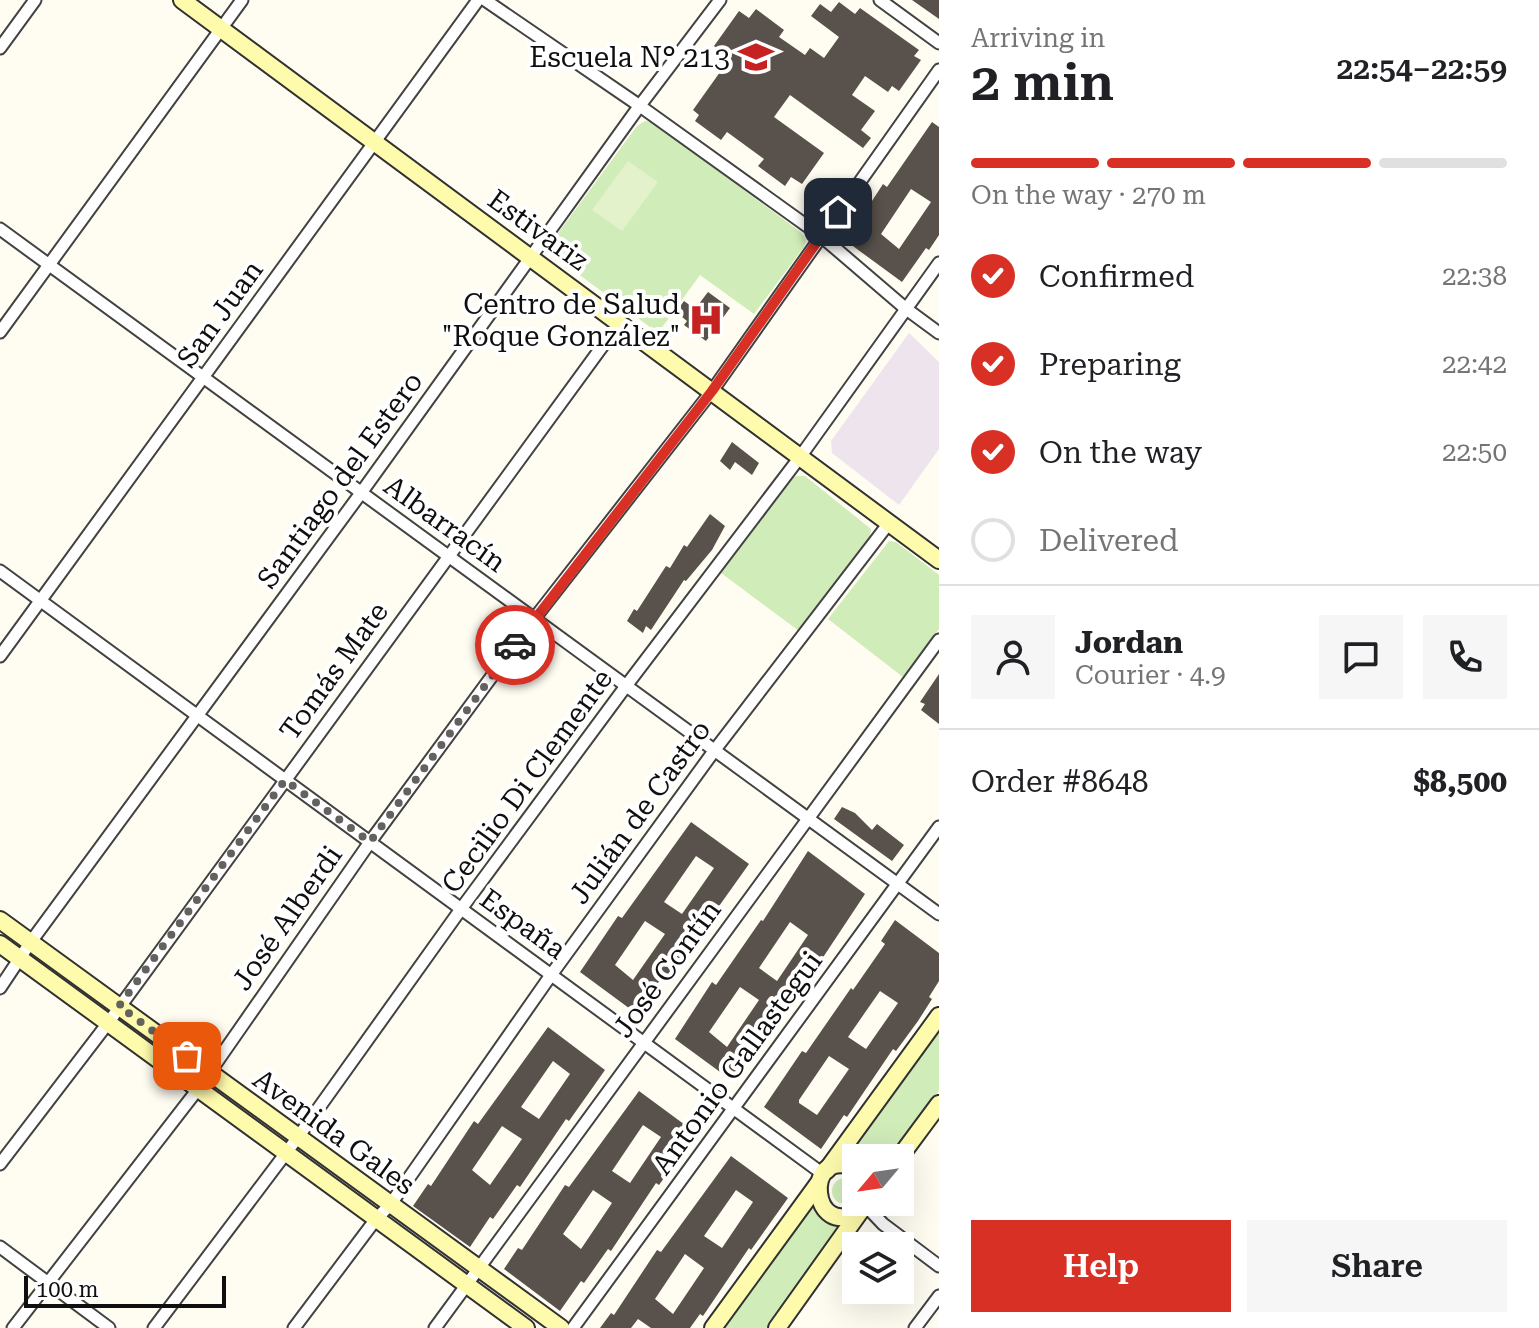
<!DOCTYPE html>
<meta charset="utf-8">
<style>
:root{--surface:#fff;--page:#f6f6f6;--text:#202124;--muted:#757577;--line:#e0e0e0;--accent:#d93025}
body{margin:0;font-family:"Roboto Serif",serif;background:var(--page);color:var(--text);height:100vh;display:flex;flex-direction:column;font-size:30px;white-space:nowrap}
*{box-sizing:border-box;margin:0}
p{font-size:26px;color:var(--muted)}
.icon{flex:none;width:44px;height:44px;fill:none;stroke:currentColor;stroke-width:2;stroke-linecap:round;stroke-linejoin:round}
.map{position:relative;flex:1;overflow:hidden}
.side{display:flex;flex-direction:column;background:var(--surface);width:600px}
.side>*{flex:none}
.needle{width:52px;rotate:241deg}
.buttons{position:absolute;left:842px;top:1144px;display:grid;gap:16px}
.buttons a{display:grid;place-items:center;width:72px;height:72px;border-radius:0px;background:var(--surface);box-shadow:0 8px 32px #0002;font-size:40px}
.scale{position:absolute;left:24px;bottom:20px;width:202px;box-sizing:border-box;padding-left:8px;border:4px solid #0f0f0f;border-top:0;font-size:22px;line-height:28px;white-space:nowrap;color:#0f0f0f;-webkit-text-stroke:6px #fff;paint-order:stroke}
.pin{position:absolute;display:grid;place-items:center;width:68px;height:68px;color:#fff;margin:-34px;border-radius:16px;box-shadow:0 4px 12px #0006}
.courier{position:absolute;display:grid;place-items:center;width:80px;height:80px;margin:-40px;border:6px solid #d93025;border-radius:50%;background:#fff;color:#222;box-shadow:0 2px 10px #0007}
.headline em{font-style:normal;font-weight:600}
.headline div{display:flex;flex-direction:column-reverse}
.headline{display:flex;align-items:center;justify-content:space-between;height:136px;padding:0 32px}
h1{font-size:52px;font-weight:600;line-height:60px}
.bar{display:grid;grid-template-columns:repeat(4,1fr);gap:12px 8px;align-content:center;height:96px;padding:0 32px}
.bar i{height:10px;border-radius:6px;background:var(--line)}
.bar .on{background:var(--accent)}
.bar p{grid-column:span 4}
.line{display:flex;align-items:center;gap:20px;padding:0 32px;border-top:2px solid var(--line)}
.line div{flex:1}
.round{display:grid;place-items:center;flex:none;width:84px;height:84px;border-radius:0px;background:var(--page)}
ol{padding:0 32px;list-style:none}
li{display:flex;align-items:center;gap:24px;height:88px}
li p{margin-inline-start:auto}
li .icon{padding:8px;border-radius:50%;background:var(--accent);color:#fff;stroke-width:4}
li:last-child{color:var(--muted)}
li i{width:44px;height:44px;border:4px solid var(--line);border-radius:50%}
.primary-button{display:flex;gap:16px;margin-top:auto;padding:16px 32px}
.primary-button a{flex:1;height:92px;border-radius:0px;background:var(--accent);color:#fff;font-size:32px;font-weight:600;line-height:92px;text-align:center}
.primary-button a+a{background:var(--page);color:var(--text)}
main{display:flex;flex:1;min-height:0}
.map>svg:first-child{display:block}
.industrial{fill:#ede4ee}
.green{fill:#d0ecb9}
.pitch{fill:#e3f2cb}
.building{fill:#59514b;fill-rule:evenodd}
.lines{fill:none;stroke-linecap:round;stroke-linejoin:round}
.street-casing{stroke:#424242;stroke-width:15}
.secondary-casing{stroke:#313131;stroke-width:20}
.street{stroke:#fff;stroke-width:11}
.secondary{stroke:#fffbad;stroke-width:16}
.done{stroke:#63625e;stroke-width:8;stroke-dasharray:0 14.4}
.route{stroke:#d93025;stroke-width:10}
.labels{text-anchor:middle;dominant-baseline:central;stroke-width:8;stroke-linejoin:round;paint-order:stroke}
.poi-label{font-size:28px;fill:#0f0f0f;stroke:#fff;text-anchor:end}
.street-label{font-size:28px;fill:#0f0f0f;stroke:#fff}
</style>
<main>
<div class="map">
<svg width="939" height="1328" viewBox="0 0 939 1328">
<rect width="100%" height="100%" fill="#fffdf2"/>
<polygon class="industrial" points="909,333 939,362 939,449 899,505 832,453 831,441"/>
<g class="green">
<polygon points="645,121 652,122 802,233 806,240 804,247 754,314 700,275 658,333 558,259 551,251 553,240 637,126"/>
<polygon points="796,476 805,476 871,529 870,536 799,631 721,573 789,480"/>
<polygon points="889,541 896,542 939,575 939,629 903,677 828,619"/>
<polygon points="939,1032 939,1091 891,1158 856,1158 856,1163 847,1160"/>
<circle cx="845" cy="1191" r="13"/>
<polygon points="815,1204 843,1224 767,1328 724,1328"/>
</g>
<polygon class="pitch" points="628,161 658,182 622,231 592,210"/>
<g class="building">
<polygon points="912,0 939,0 939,19"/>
<polygon points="839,2 855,14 860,8 919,50 914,56 921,60 899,91 892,86 888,92 865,76 852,95 875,111 861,130 871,138 863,148 790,95 774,117 824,153 802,184 791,177 785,186 758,166 764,159 727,132 721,140 695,121 699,115 693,110 730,58 714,46 739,11 749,18 756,9 784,30 779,37 805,55 810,48 824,58 839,37 811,16 820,4 831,12"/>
<path d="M932 122 939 127V235L929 250 926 248 902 282 846 241 883 184 887 187ZM911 189 931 202 899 249 881 234Z"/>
<polygon points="708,292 730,308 706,341 684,325 687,321 676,312 684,301 695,309"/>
<polygon points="732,442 759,463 752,475 735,462 730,470 720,461"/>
<polygon points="710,514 725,526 712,550 686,581 684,580 651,630 646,626 643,633 627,621 634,609 637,611 666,566 670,568 684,545 687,547"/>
<polygon points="939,674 939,724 921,710 925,704 920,702"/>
<polygon points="842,807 855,813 872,830 877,824 904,845 892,861 834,819"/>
<path d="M691 822 749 864 712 916 709 914 663 982 660 980 637 1014 580 972 618 916 622 918ZM696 856 714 868 682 914 664 902ZM645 921 665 934 633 980 615 965Z"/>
<path d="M808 851 865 894 806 983 803 981 758 1048 754 1046 731 1080 675 1039 712 982 716 985 761 920 763 921ZM790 922 808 935 777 981 759 968ZM740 987 759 1000 727 1047 709 1032Z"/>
<path d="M895 920 939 953V981L929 997 932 999 918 1021 896 1051 893 1049 847 1117 844 1115 821 1149 764 1107 802 1051 806 1053 851 988 853 990 885 944 881 941ZM880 991 898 1003 866 1049 848 1037ZM829 1056 849 1069 817 1115 799 1103V1100Z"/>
<path d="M548 1027 605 1070 569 1121 566 1119 520 1187 517 1185 493 1219 490 1217 470 1247 413 1206 428 1184 431 1186 474 1121 478 1124ZM553 1061 570 1074 539 1119 521 1107ZM502 1126 522 1139 490 1185 472 1170Z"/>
<path d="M639 1091 696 1133 659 1185 656 1183 611 1251 608 1249 584 1283 581 1281 560 1311 504 1269 518 1248 522 1250 565 1185 569 1187ZM643 1125 661 1137 630 1183 612 1171ZM593 1190 612 1203 581 1249 563 1234Z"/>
<path d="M731 1156 788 1198 751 1250 749 1248 703 1316 700 1314 690 1328H651L638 1319 631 1328H600L611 1313 614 1315 657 1250 661 1252ZM736 1190 753 1202 722 1248 704 1236ZM685 1254 704 1268 673 1314 655 1299Z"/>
</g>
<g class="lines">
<g class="street-casing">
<g id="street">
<polyline points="485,0 640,106 821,236 905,308 939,333"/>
<polyline points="880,0 939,43"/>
<polyline points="0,48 35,0"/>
<polyline points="0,229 939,914"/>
<polyline points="0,332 242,0"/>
<polyline points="0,571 823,1174"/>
<polyline points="0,656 478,0"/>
<polyline points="0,988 30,943 361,493 638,108 720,0"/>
<polyline points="0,1164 108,1023 620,322"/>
<polyline points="865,1205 883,1224 939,1266"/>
<polyline points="0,1247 109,1328"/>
<polyline points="13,1328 198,1089 370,842 534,619 712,391 939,70"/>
<polyline points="154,1328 298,1137 461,909 626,686 800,457 939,263"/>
<polyline points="294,1328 376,1219 390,1205 551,975 714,751 889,523"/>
<polyline points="435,1328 939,640"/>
<polyline points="573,1328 939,827"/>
<polyline points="915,1328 939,1296"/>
</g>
</g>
<g class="secondary-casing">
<g id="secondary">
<polyline points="182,0 939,560"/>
<polyline points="0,920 561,1328"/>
<polyline points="0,944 526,1328"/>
<polyline points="899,1158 939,1104"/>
<path d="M856 1168C801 1144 811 1244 860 1210"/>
<polyline points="827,1170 939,1016"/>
<polyline points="713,1328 818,1184"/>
<polyline points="777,1328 864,1206"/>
</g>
</g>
<use href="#street" class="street"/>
<use href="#secondary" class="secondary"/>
</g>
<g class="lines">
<polyline class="done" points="187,1056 119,1006 285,780 370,842 515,645"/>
<polyline class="route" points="515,645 712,391 838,212"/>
</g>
<defs>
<g id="school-bare" transform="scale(2.76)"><path d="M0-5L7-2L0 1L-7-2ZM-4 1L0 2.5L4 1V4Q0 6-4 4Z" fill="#c62221" stroke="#fff" stroke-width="2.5" paint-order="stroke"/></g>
<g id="hospital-bare" transform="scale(2.76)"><path d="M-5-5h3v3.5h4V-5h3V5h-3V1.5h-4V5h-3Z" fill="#c62221" stroke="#fff" stroke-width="2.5" paint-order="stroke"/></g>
</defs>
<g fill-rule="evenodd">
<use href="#school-bare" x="756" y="57"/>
<use href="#hospital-bare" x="706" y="320"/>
</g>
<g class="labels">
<g class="poi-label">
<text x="730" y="57">Escuela N° 213</text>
<text x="680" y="304">Centro de Salud<tspan x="680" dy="32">"Roque González"</tspan></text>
</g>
<g class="street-label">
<text transform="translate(538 230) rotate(36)">Estivariz</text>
<text transform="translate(220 314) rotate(-54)">San Juan</text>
<text transform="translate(340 480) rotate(-54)">Santiago del Estero</text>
<text transform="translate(445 524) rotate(36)">Albarracín</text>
<text transform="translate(334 671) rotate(-54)">Tomás Mate</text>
<text transform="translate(527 781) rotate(-54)">Cecilio Di Clemente</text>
<text transform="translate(640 812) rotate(-54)">Julián de Castro</text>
<text transform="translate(287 918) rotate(-55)">José Alberdi</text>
<text transform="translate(523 924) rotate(36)">España</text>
<text transform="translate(667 969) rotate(-54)">José Contín</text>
<text transform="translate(737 1063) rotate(-54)">Antonio Gallastegui</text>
<text transform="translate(334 1132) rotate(36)">Avenida Gales</text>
</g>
</g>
</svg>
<div class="buttons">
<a><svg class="needle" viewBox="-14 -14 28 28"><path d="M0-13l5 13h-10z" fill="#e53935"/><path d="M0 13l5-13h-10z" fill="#757577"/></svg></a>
<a><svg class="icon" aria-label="layers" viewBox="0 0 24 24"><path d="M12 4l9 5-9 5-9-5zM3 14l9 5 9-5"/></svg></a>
</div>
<div class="scale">100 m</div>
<div class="pin" style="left:187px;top:1056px;background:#ea580c"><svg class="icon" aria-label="bag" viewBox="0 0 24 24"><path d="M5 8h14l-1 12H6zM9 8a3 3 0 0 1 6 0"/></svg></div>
<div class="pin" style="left:838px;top:212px;background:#1f2937"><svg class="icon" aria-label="home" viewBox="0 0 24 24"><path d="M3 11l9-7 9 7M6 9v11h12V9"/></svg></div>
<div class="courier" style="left:515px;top:645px"><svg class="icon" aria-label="car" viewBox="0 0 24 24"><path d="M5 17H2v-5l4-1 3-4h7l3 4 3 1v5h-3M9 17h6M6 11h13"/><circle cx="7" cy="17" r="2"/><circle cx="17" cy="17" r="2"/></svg></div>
</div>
<section class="side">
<div class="headline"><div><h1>2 min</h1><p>Arriving in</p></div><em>22:54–22:59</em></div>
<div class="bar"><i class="on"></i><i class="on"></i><i class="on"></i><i></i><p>On the way · 270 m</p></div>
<ol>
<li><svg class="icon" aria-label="check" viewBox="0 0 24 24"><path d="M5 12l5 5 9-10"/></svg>Confirmed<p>22:38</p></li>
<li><svg class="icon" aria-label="check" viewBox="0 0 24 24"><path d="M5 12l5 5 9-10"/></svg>Preparing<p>22:42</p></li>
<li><svg class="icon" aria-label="check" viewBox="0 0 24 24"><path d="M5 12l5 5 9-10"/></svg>On the way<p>22:50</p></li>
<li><i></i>Delivered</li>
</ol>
<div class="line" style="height:144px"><a class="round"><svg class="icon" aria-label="person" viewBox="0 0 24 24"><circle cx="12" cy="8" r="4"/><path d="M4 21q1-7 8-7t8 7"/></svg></a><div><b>Jordan</b><p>Courier · 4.9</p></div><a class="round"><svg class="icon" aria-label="chat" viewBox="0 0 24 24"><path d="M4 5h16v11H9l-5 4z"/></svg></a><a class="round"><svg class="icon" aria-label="phone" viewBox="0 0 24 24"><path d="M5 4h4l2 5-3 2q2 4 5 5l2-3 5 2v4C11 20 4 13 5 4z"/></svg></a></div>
<div class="line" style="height:104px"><div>Order #8648</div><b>$8,500</b></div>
<div class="primary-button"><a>Help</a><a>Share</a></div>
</section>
</main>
